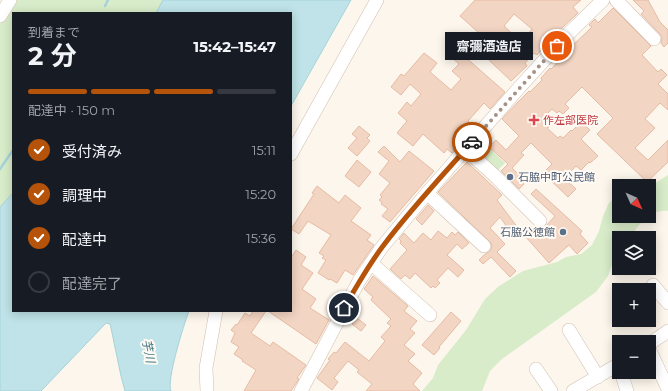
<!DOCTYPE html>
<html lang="ja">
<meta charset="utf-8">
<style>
:root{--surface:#171b24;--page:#242831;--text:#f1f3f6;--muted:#9ea1a6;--line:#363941;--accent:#b45309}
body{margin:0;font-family:Montserrat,"Noto Sans JP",sans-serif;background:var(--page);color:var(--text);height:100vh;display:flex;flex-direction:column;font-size:15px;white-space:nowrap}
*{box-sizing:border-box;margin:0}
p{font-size:13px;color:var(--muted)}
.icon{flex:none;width:22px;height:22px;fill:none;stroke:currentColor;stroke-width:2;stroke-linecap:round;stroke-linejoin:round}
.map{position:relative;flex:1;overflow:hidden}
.sheet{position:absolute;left:12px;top:12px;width:280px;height:300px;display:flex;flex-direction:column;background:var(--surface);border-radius:0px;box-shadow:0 2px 10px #0003}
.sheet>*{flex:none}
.needle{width:26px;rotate:135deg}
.buttons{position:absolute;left:612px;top:179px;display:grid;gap:8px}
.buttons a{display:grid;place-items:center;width:44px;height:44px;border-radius:0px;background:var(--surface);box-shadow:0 2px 10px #0003;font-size:20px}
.pin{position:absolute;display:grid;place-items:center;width:34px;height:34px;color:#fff;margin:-17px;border:2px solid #fff;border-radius:50%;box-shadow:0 1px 4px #0007}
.courier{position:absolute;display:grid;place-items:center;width:40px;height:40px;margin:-20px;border:3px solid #b45309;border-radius:50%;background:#fff;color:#222;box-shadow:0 1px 5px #0007}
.bubble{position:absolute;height:28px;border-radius:0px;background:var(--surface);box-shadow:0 2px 10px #0003;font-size:13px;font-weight:700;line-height:28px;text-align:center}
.headline em{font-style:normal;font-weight:700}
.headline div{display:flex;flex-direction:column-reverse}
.headline{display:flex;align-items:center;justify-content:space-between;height:68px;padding:0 16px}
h1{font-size:26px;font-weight:700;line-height:30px}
.bar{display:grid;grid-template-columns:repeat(4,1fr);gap:6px 4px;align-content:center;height:48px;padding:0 16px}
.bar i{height:5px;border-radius:3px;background:var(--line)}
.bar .on{background:var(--accent)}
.bar p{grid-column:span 4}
ol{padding:0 16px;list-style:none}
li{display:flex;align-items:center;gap:12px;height:44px}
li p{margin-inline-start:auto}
li .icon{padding:4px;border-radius:50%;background:var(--accent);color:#fff;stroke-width:4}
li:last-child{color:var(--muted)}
li i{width:22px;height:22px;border:2px solid var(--line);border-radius:50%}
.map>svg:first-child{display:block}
.green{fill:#d8ecc9}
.water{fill:#bfe3e8;stroke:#a5d3da}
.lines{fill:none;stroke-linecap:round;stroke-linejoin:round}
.stream{stroke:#a5d3da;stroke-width:2.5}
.building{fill:#f3d5c3;stroke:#e6bba3;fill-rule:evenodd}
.minor-casing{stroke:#d1beb0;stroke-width:14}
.minor{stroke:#fff;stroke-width:13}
.done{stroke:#a89285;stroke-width:4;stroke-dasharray:0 7.2}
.route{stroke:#b45309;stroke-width:5}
.health-dot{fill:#e0444e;stroke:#fffaf3;stroke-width:1.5}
.service-dot{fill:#5c6f8a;stroke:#fffaf3;stroke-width:1.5}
.labels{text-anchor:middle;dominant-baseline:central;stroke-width:4;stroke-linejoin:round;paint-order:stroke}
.health-label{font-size:11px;fill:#be3a42;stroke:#fffaf3;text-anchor:start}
.service-label{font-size:11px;fill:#4e5e75;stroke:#fffaf3;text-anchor:start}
.water-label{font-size:12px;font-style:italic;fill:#437c86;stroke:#fffaf3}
</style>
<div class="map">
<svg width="668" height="391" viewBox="0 0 668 391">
<rect width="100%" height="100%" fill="#fdf6ec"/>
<g class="green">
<polygon points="10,0 164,0 157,13 13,13 13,193 0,207 0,15"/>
<polygon points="484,143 505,163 496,172 475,153"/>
<path d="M668 175V211C651 208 638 225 630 238H619V255L612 265 608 276 596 292 502 359 490 371 482 391H422L433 378 438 365 466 330 485 299 499 286 523 271 557 262 566 257 581 254 592 245 599 231 603 216 609 203 619 193V216H649V187Z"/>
</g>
<g class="water">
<polygon points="163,0 351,0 291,106 291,13 156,13"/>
<path d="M13 193V311H189C184 324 166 381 171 391H125L121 376 111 328 110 324 106 323 41 391H0V207Z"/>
</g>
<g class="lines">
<g class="stream">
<polyline points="105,6 108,0"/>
<polyline points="0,169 13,150"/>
</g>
</g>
<g class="building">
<path d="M475 0H581L573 7 578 13 551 38 537 55 534 53 525 63 527 66 511 81 470 42 479 33 460 16ZM514 14 532 29 521 42 504 26Z"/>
<polygon points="633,0 648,0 660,22 668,30 668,43 664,47 661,43 662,37 660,34 641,14 644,11"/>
<polygon points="613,8 651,46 642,55 658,72 661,69 667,75 658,84 668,94 668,110 660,103 645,119 655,128 635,148 648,160 668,140 668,162 647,182 597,134 613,118 582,87 565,104 569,108 563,114 559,111 557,113 552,109 541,120 549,127 547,128 558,138 560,136 563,138 571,130 572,131 581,122 590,130 581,139 598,156 590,163 589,162 581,170 576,166 564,178 576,189 568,197 543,173 552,164 531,143 521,153 524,155 512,168 519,175 517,177 524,184 519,189 501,171 508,164 489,147 496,140 506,150 519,136 502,119 518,102 529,91 530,92 542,80 541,78 550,68 551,69 571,50 569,49 592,27 589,25 595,19 598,23"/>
<polygon points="455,48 505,92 490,109 484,103 468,121 471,124 469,127 471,128 466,134 464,133 455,144 457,146 452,153 447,149 444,153 423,134 413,146 397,133 407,121 398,113 407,102 411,106 421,94 410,84 401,95 391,87 401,74 404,76 424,53 437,63 430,72 451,90 461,79 452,71 459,64 449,55"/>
<polygon points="359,126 370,135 367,138 370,141 357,156 348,148 357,138 352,134"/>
<polygon points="384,146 400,162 409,151 434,171 390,222 382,216 388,209 381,204 382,202 379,200 382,197 380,195 390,183 379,174 389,161 378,152"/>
<polygon points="357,160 371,172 359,187 345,176"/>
<polygon points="467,162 502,195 497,200 518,228 511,233 500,217 490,228 505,244 497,252 516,271 510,277 491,257 483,264 479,260 485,254 490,251 492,247 491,243 438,192"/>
<polygon points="317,186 339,203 345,195 361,208 351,221 371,235 367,240 374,245 353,275 345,270 337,283 330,279 329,280 318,273 326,260 322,258 324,256 319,253 331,235 308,221 299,234 291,229 314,194 312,193"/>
<polygon points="536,189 582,231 580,234 588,243 577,254 569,245 549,263 525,236 532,229 537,234 545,227 555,216 531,194"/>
<polygon points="428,205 434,211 422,225 416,219"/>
<polygon points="438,231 447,238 452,232 455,235 458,232 469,243 462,249 457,244 447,255 464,270 458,277 448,268 437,280 440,283 435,288 433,286 431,288 415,273 410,279 405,275 401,279 390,269 407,250 400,243 401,241 399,239 404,233 414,243 423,233 431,240"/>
<polygon points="296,250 306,257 301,265 313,273 302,289 316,299 310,308 329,320 316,344 268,311 291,311 291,258"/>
<polygon points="373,276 408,306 404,311 417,321 410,329 415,333 404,345 415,354 408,361 422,373 413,384 420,391 366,391 372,384 357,372 359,370 348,361 334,378 338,382 332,390 317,378 330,360 328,359 334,352 336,353 345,342 369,361 385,341 381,337 391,326 387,323 391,319 371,300 373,297 364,289"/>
<polygon points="253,311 266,311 251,333 270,346 273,342 306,365 297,378 299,379 291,391 244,391 256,370 242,361 243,360 234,354 239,347 231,342 235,333 231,330 236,324 237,325 245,313 250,316"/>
<polygon points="451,312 461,321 439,347 440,348 434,355 422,345"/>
<polygon points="357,318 366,325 361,331 352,324"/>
</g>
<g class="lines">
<g class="minor-casing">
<g id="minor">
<polyline points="616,0 654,39"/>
<polyline points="0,16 10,0"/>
<polyline points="465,149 494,175 540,221"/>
<polyline points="291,154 377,0"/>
<polyline points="427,193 484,246"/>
<polyline points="371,263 430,315"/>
<polyline points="653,285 668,303"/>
<polyline points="569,330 598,377"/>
<polyline points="649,344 668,331"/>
<polyline points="649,349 668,389"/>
<polyline points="536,369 551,391"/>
<polyline points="621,372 627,391"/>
<polyline points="207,391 206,368 216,311"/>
<polyline points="301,391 359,281 382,247 427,193 518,89 567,35 603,0"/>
<polyline points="573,391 619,364"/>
</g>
</g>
<use href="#minor" class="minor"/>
</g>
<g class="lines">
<polyline class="done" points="472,142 557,46"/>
<path class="route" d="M344 308C356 287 368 266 383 246 410 210 442 176 472 142"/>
</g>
<path class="health-dot" d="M532 114h4v4h4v4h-4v4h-4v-4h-4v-4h4z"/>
<g class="service-dot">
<circle cx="510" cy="177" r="4"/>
<circle cx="563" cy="232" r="4"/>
</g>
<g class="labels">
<g class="health-label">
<text x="543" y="120">作左部医院</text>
</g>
<g class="service-label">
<text x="518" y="177">石脇中町公民館</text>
<text x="555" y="232" text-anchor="end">石脇公徳館</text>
</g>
<g class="water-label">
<text transform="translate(149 351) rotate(79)">芋川</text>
</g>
</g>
</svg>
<div class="buttons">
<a><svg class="needle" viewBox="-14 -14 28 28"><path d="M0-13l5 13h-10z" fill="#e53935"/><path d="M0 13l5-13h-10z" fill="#9ea1a6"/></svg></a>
<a><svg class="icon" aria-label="layers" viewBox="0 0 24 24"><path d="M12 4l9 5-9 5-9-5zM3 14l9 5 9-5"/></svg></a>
<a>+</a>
<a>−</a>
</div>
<div class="pin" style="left:557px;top:46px;background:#ea580c"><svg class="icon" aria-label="bag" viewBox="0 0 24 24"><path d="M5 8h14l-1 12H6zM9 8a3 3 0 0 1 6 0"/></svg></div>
<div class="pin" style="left:344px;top:308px;background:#1f2937"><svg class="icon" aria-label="home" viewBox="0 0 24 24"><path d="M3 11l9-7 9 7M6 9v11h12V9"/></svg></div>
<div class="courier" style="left:472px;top:142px"><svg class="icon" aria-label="car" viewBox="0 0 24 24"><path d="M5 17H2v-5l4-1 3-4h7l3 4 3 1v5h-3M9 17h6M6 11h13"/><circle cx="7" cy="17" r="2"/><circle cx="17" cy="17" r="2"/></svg></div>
<div class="bubble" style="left:445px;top:32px;width:88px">齋彌酒造店</div>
<section class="sheet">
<div class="headline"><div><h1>2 分</h1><p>到着まで</p></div><em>15:42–15:47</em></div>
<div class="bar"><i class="on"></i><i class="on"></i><i class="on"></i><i></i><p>配達中 · 150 m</p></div>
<ol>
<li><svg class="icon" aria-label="check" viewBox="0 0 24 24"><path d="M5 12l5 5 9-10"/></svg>受付済み<p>15:11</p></li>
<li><svg class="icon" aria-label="check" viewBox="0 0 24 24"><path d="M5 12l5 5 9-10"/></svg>調理中<p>15:20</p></li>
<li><svg class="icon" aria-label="check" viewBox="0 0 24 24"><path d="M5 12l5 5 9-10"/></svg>配達中<p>15:36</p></li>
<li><i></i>配達完了</li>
</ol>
</section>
</div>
